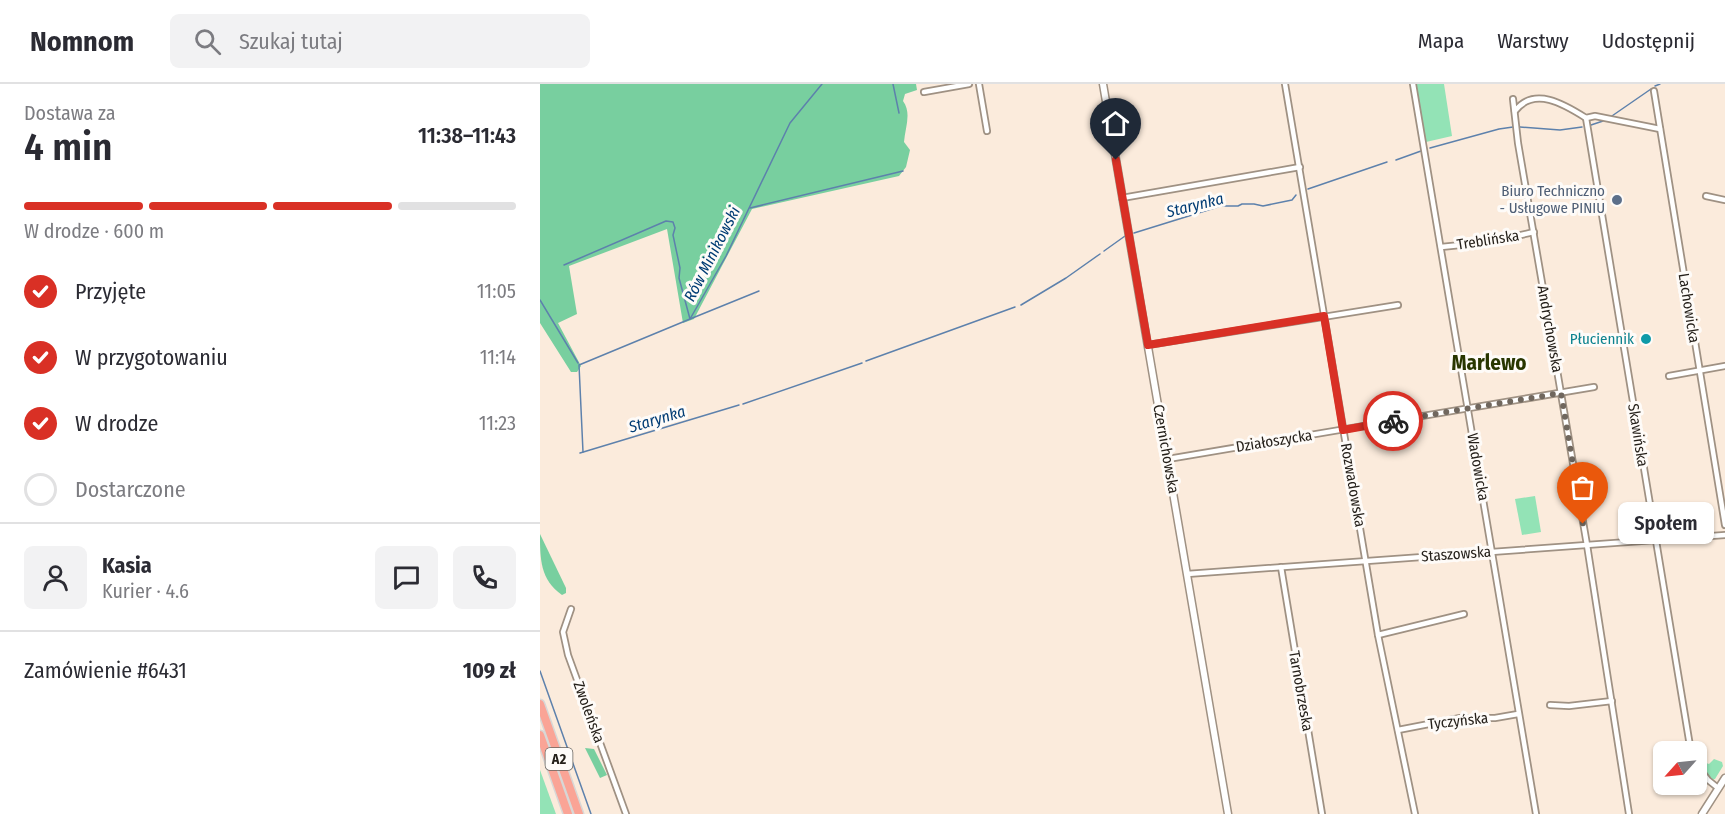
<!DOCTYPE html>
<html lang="pl">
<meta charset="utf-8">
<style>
:root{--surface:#fff;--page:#f2f2f3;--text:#2b2b33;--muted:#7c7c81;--line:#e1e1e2;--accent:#d93025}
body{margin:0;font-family:"Fira Sans Condensed",sans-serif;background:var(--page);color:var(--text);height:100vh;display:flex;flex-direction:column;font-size:22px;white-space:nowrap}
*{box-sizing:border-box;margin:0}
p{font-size:20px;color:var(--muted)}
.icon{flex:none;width:33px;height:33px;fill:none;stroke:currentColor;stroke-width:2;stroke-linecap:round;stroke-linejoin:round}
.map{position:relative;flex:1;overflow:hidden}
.sheet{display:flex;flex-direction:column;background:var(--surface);width:540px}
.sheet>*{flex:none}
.needle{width:39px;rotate:243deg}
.buttons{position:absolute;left:1113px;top:657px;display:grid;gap:12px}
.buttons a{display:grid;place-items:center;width:54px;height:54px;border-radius:9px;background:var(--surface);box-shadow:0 2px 4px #0004;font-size:30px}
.pin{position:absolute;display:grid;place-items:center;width:51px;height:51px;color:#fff;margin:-62px -26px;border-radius:50% 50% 50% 0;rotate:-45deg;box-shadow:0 0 6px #0007}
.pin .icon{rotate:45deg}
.courier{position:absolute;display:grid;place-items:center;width:60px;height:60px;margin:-30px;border:4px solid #d93025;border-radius:50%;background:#fff;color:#222;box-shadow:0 2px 8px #0007}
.bubble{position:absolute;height:42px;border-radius:9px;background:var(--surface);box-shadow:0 2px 4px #0004;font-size:20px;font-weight:600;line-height:42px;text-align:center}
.headline em{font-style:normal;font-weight:600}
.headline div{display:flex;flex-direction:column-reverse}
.headline{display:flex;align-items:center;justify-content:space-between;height:102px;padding:0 24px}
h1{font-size:39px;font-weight:600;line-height:45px}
.bar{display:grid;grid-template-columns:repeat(4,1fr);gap:9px 6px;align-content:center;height:72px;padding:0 24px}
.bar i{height:8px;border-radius:4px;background:var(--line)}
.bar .on{background:var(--accent)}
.bar p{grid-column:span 4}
.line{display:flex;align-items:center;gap:15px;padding:0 24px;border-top:2px solid var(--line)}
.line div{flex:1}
.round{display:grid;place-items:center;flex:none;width:63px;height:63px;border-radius:9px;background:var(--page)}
ol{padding:0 24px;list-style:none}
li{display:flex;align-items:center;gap:18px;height:66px}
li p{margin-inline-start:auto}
li .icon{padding:6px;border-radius:50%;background:var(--accent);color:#fff;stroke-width:4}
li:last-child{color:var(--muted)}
li i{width:33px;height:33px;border:3px solid var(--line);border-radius:50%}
header{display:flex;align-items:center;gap:36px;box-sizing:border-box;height:84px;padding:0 30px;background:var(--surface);border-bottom:2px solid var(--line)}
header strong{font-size:28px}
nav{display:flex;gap:33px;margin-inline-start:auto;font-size:21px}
.search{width:420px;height:54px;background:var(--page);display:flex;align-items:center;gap:15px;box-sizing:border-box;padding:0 21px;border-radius:9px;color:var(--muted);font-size:22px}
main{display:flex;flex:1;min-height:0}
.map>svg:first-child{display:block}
.green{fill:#93e3b6}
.forest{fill:#78cf9f}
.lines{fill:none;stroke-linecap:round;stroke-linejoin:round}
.stream{stroke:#5d81ac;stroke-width:1.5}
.minor-casing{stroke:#9f9183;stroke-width:8}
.tertiary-casing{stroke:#9f9183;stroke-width:9}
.motorway-casing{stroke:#d8d7d6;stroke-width:11}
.minor{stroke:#fff;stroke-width:4.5}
.tertiary{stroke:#fff;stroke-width:6}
.motorway{stroke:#faa496;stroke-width:8}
.done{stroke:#70675e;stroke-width:6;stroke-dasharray:0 10.8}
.route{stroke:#d93025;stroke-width:8}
.service-dot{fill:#5c6f8a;stroke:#fefbf8;stroke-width:2}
.culture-dot{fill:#0f9aa8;stroke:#fefbf8;stroke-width:2}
.labels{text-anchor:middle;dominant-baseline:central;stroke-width:6;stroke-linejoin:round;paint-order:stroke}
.shield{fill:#fefbf8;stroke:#66625d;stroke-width:1.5}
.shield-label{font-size:14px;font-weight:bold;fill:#25201a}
.service-label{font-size:15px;fill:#4e5e75;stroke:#fefbf8;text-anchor:end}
.street-label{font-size:15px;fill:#25201a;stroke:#fefbf8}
.culture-label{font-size:15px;fill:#0d838f;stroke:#fefbf8;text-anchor:end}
.water-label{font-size:16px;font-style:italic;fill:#003c74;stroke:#fefbf8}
.district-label{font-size:21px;font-weight:bold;fill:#283600;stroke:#fefbf8}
</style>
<header>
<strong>Nomnom</strong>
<div class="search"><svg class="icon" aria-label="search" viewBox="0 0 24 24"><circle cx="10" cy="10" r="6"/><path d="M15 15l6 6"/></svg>Szukaj tutaj</div>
<nav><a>Mapa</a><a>Warstwy</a><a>Udostępnij</a></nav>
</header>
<main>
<section class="sheet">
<div class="headline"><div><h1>4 min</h1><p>Dostawa za</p></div><em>11:38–11:43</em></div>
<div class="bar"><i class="on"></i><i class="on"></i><i class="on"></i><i></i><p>W drodze · 600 m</p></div>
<ol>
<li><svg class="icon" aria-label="check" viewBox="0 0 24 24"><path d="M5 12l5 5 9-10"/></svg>Przyjęte<p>11:05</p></li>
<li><svg class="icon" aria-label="check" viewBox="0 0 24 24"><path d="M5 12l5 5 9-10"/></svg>W przygotowaniu<p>11:14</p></li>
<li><svg class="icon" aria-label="check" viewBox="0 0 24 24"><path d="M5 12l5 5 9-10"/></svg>W drodze<p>11:23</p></li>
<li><i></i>Dostarczone</li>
</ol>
<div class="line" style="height:108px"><a class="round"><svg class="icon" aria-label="person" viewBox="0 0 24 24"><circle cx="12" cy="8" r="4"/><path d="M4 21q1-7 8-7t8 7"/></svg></a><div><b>Kasia</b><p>Kurier · 4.6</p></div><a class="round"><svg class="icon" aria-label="chat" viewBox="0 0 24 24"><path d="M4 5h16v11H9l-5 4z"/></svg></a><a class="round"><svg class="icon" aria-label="phone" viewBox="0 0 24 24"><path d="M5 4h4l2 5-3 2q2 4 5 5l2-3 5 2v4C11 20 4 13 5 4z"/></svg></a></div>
<div class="line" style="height:78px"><div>Zamówienie #6431</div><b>109 zł</b></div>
</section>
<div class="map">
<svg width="1185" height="730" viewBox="0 0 1185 730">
<rect width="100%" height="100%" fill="#fbebdc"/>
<g class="green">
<polygon points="876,0 904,0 912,52 886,58"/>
<polygon points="995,412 1001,448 982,451 975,415"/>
<polygon points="1165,671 1167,676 1166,679 1169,680 1174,675 1182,678 1183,682 1175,695 1171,696 1158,680 1160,672"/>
<polygon points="0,686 16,730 0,730"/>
</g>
<g class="forest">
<path d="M0 0H376L377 6 365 10 363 17C372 29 365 44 364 58L370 66 366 83 359 92 212 125 154 235 143 239 127 145 29 182 37 230 18 239 41 282 37 288H31L0 239Z"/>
<path d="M0 450 26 504V509L22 511C0 496 0 474 0 450Z"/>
<polygon points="45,664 54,665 67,691 60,694"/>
</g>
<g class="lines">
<g class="stream">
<polyline points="353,0 359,29"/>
<polyline points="1115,2 1120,0"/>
<polyline points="1069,34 1111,5"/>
<polyline points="1051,41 1063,37"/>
<polyline points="980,43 1020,46 1042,43"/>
<polyline points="890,64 959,45 973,43"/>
<polyline points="856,76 881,67"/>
<polyline points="768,105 847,78"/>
<polyline points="210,124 363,87"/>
<polyline points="594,149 681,122 698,122 702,120 714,120 723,122 752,116 756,111"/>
<polyline points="564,167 585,152"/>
<polyline points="24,181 126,137 133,138 135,144 133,151 140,184 139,194 150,235 219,207"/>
<polyline points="0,216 38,279"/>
<polyline points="481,221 526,194 560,170"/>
<polyline points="326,277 475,223"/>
<polyline points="203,320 322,279"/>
<polyline points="43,368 39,281 150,235 186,172 250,39 282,0"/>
<polyline points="40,369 199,321"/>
<polyline points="0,587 51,730"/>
</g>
<g class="minor-casing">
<g id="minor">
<polyline points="439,0 447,47"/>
<polyline points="745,0 838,551 875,730"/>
<polyline points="873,0 996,730"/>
<polyline points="1114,7 1185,441"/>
<polyline points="384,8 429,0"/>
<polyline points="973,15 978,59 1047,461 1089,730"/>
<path d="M975 27C994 2 1024 20 1046 34L1055 32 1120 45"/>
<polyline points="1046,34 1151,668"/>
<polyline points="1166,112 1185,116"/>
<polyline points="582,114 760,83"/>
<polyline points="901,163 950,158 994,148"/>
<polyline points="608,261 858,221"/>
<polyline points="1129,292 1185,282"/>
<polyline points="628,375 1054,303"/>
<polyline points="741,483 782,730"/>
<polyline points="647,490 1185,451"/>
<polyline points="31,525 23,548 28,571 86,730"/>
<polyline points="838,551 924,530"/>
<polyline points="1010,621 1029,622 1072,617"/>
<polyline points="858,646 920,634 955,634 978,630"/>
<polyline points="1156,680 1168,696 1178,704"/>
</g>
</g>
<g class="tertiary-casing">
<g id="tertiary">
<polyline points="563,0 688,730"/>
<polyline points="1162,730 1185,694"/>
</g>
</g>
<g class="motorway-casing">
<g id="motorway">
<polyline points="0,620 39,730"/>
<polyline points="0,651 28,730"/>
</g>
</g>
<use href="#minor" class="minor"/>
<use href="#tertiary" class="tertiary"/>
<use href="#motorway" class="motorway"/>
</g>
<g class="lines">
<polyline class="done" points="853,337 1021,309 1043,440"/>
<polyline class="route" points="576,76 608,261 784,232 803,346 853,337"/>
</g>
<circle class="service-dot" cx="1077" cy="116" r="6"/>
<circle class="culture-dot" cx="1106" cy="255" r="6"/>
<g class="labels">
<rect class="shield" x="5.5" y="664" width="27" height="22" rx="4.5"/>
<g class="shield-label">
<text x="19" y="675">A2</text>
</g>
<g class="service-label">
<text x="1065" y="107">Biuro Techniczno<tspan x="1065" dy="17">- Usługowe PINIU</tspan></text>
</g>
<g class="street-label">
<text transform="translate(948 156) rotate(-9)">Treblińska</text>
<text transform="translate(1149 224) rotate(81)">Lachowicka</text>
<text transform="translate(1010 245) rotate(80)">Andrychowska</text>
<text transform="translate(1098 351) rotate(81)">Skawińska</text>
<text transform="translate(734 357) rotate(-9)">Działoszycka</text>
<text transform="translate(626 365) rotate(80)">Czernichowska</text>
<text transform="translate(938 383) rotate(80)">Wadowicka</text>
<text transform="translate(813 401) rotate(80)">Rozwadowska</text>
<text transform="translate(916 470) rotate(-4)">Staszowska</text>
<text transform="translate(761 607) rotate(80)">Tarnobrzeska</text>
<text transform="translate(49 628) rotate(70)">Zwoleńska</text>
<text transform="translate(918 637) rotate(-6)">Tyczyńska</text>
</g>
<g class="culture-label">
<text x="1094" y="255">Płuciennik</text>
</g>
<g class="water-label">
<text transform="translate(655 121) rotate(-14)">Starynka</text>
<text transform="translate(172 170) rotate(-63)">Rów Minikowski</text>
<text transform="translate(117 335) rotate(-17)">Starynka</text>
</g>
<g class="district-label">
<text x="949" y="279">Marlewo</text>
</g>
</g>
</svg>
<div class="buttons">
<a><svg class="needle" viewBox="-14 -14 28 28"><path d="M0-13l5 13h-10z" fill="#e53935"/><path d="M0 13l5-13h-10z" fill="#7c7c81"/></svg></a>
</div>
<div class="pin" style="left:1043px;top:440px;background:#ea580c"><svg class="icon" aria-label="bag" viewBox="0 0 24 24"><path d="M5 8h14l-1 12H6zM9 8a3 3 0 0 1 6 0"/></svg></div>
<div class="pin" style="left:576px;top:76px;background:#1f2937"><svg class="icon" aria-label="home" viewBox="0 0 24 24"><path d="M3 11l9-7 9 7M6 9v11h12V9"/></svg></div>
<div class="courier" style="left:853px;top:337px"><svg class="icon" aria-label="bike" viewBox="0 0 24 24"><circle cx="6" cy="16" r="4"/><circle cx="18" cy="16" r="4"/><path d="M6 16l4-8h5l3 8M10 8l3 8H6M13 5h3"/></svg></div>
<div class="bubble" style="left:1078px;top:418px;width:96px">Społem</div>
</div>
</main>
